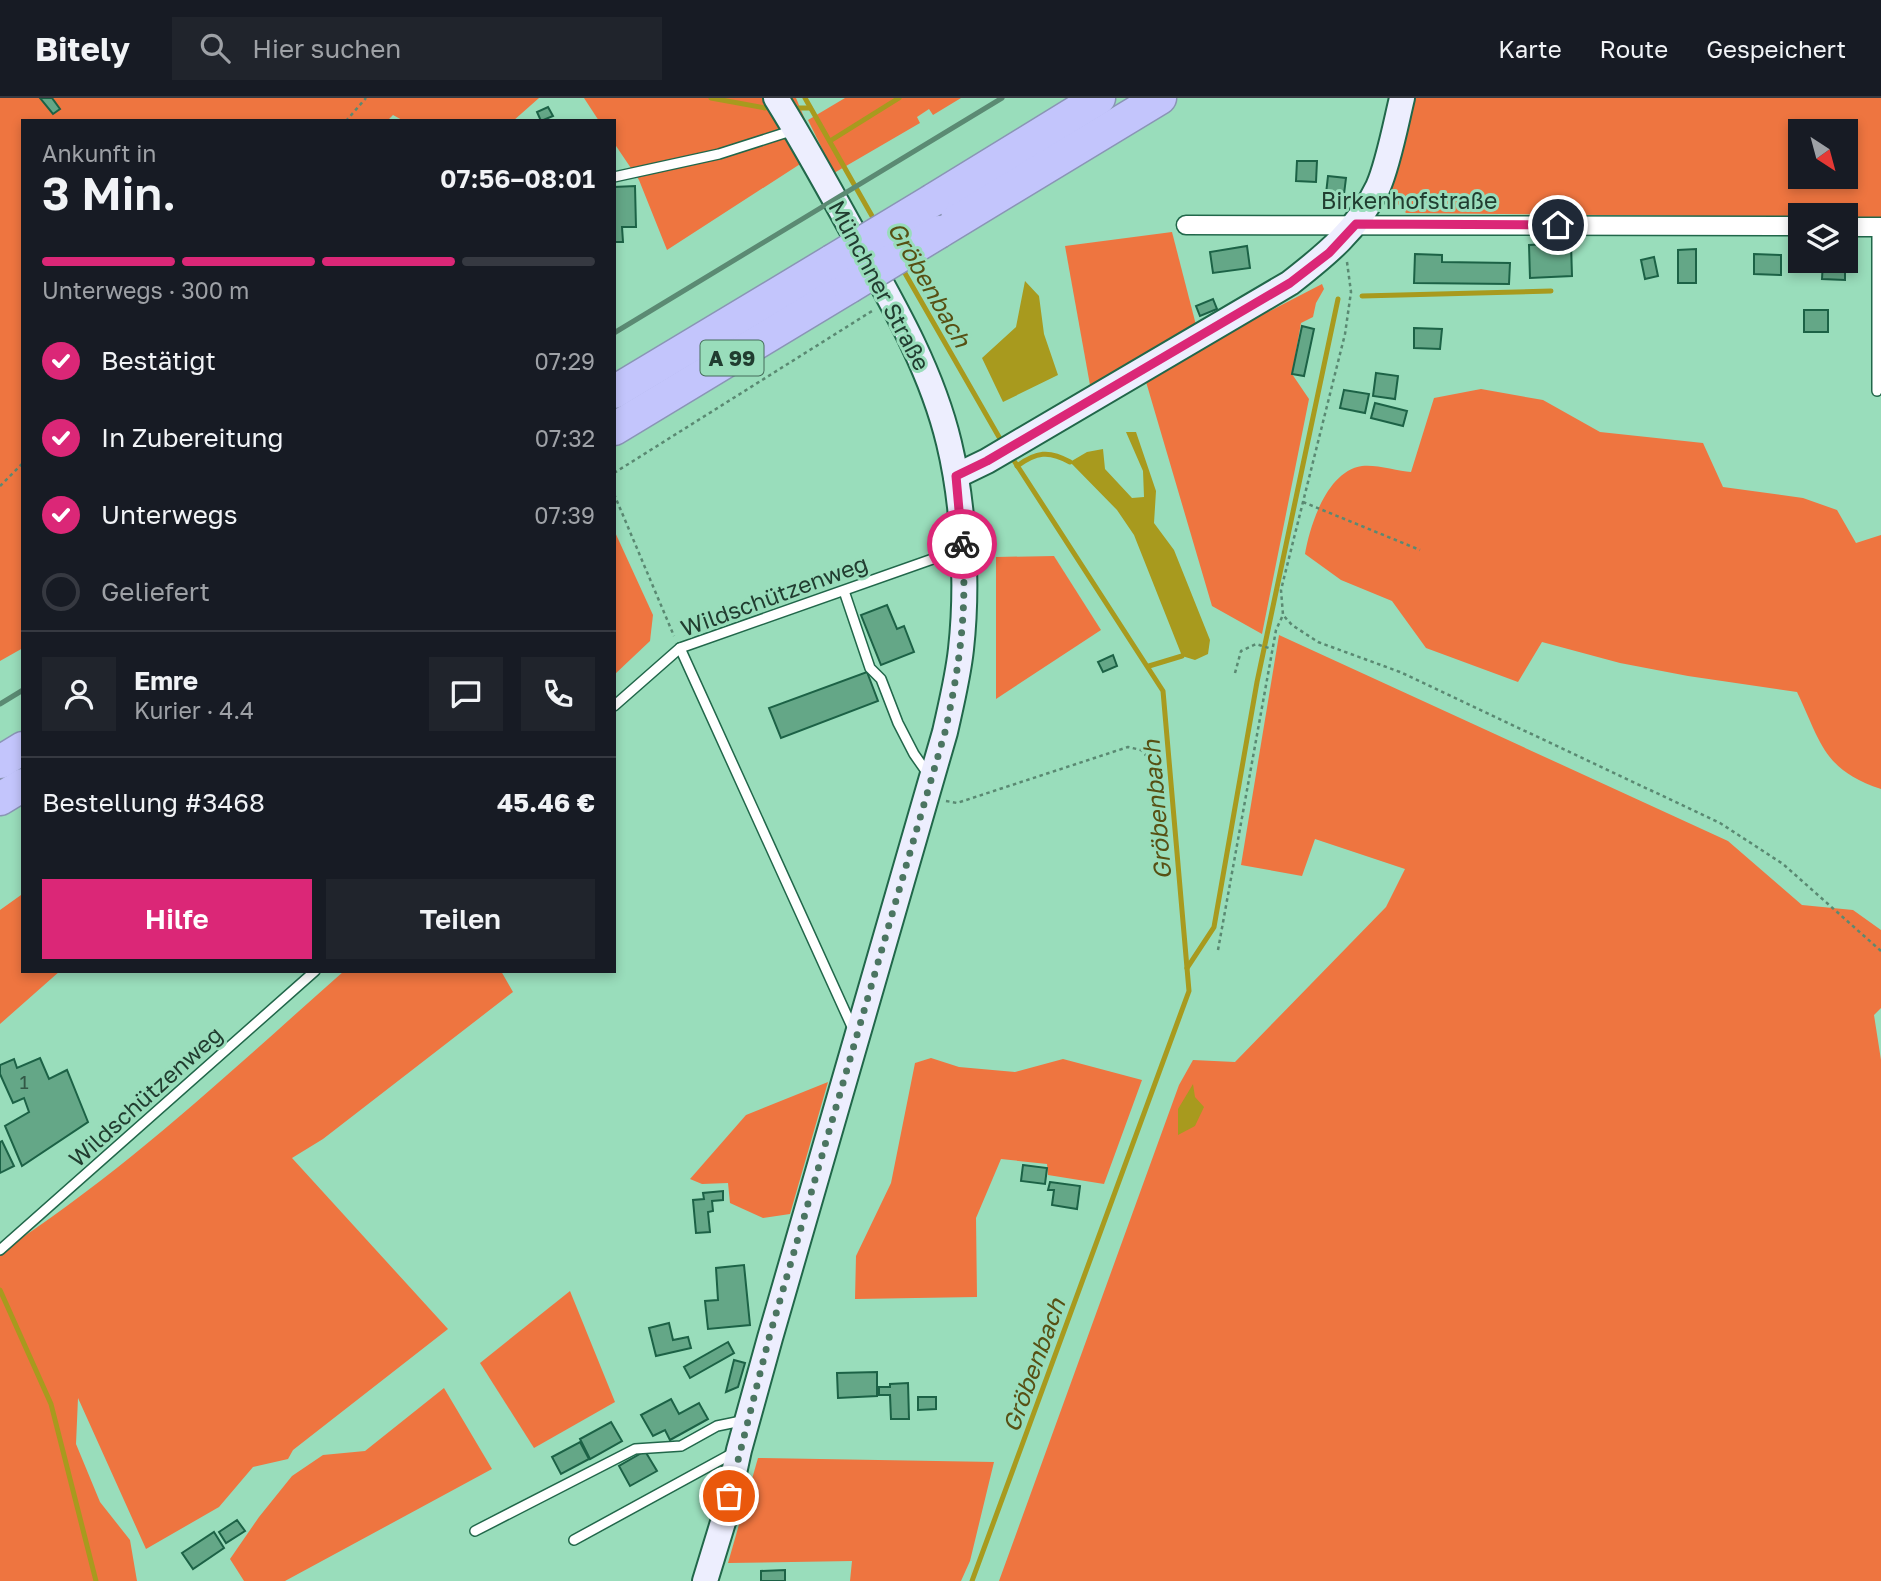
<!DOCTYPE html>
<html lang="de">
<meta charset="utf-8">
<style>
:root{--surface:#171b24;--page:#20242c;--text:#f1f3f6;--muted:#9ea1a6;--line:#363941;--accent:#db2777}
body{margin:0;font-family:"Golos Text",sans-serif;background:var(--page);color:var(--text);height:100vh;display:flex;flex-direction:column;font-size:26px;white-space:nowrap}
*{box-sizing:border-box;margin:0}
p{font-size:23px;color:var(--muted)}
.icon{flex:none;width:38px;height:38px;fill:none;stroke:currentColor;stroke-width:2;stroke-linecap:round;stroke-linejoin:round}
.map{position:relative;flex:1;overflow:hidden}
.panel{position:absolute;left:21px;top:21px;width:595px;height:854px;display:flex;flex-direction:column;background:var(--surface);border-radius:0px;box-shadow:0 4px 10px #0003}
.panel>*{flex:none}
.needle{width:46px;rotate:144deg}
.controls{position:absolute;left:1788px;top:21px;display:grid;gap:14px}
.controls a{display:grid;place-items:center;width:70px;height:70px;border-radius:0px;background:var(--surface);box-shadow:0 4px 10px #0003;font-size:35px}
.pin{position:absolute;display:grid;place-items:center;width:60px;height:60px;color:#fff;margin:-30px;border:4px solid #fff;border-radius:50%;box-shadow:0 2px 7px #0007}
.courier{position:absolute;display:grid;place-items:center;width:70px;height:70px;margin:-35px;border:5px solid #db2777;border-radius:50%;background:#fff;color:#222;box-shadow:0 2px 9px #0007}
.summary em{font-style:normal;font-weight:600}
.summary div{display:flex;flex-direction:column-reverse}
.summary{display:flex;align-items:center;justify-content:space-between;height:119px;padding:0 21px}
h1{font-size:46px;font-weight:600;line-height:52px}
.bar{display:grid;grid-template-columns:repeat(4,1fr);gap:10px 7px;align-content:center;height:84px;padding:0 21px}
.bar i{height:9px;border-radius:5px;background:var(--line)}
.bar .active{background:var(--accent)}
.bar p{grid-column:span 4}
.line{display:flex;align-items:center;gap:18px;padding:0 21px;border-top:2px solid var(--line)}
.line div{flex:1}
.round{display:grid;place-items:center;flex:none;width:74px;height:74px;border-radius:0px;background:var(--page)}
ol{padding:0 21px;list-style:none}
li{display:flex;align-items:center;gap:21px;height:77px}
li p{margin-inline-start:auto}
li .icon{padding:7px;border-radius:50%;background:var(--accent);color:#fff;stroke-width:4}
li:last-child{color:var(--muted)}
li i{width:38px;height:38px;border:4px solid var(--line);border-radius:50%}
.button{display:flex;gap:14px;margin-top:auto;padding:14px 21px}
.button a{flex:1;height:80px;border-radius:0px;background:var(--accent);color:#fff;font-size:28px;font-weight:600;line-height:80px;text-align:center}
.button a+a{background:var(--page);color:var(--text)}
header{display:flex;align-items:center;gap:42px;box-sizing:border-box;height:98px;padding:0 35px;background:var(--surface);border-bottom:2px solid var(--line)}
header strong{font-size:33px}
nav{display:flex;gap:38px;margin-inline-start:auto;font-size:24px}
.search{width:490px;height:63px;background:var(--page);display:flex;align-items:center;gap:18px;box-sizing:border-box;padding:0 24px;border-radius:0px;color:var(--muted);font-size:26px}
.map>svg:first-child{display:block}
.green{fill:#ee7540;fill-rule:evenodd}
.water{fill:#a89a1e}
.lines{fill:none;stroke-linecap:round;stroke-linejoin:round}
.stream{stroke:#a89a1e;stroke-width:5}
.building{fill:#64a787;stroke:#1c6246;stroke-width:2}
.lane-casing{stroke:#21674a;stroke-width:12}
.street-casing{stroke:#21674a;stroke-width:21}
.secondary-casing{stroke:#21674a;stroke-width:28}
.highway-casing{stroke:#8a95b5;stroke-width:35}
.path{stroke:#5a8972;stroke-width:2.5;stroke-dasharray:3.5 3.5;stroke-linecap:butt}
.lane{stroke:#fff;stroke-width:9}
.street{stroke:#fff;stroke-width:18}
.secondary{stroke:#edeefe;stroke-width:24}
.highway{stroke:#c3c5fc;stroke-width:32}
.rail{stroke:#5b8a73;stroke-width:5}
.highway-bridge-casing{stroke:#8a95b5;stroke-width:35;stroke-linecap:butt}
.highway-bridge{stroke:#c3c5fc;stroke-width:32}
.done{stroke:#4b7561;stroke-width:7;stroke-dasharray:0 12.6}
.route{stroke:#db2777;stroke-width:9}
.labels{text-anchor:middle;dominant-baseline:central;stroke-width:6;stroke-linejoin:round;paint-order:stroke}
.number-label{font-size:19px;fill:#325846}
.shield{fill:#9db;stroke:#456d5a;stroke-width:2}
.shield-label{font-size:21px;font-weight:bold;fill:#213d30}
.street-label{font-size:23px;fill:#213d30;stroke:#9db}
.water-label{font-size:24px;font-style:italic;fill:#575014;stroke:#9db}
</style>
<header>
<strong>Bitely</strong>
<div class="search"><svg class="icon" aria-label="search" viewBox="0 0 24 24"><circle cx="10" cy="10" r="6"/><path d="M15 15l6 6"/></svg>Hier suchen</div>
<nav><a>Karte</a><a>Route</a><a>Gespeichert</a></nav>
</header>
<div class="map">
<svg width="1881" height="1483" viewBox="0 0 1881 1483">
<rect width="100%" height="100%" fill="#9db"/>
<g class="green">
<polygon points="0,0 539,0 513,23 404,23 393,17 387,23 23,23 23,550 0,563"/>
<polygon points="584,0 796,0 806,24 796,32 811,59 667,152 639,82 614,45 614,23 599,23"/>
<polygon points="845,0 961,0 933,17 929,11 917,19 920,25 834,75 808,22"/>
<path d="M1415 0H1881V120L1846 119V117L1801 119 1406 115 1390 97ZM1801 33H1846V79H1801Z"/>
<polygon points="1172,134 1196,227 1090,287 1065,148"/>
<polygon points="1322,186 1324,191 1316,205 1313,219 1301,225 1292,276 1309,301 1262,536 1212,508 1144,277 1249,217 1270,213"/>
<path d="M1481 291 1543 302 1600 334 1703 345 1723 389 1803 400 1837 412 1856 445 1881 437V691C1823 672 1821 644 1797 594L1688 578 1620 565 1542 544 1518 584 1426 550 1392 503 1341 482 1305 456C1310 427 1327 373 1362 368 1375 366 1398 373 1411 374L1434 300Z"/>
<polygon points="614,432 653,517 650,543 614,577"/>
<polygon points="1054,458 1101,532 996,601 996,459"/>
<polygon points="1279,537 1728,743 1802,807 1853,812 1881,832 1881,910 1874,917 1881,962 1881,1483 999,1483 1179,987 1193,962 1235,964 1386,809 1405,771 1315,741 1302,778 1241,767"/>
<polygon points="23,792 23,873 60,873 0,926 0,812 21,797"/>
<path d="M344 873H501L513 894 323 1041 292 1060 448 1231 293 1352 288 1361 253 1369 219 1409 146 1451 78 1300 76 1346 100 1404 130 1442 137 1483H0V1154C125 1074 233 971 344 873Z"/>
<polygon points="931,960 959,969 1015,974 1063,961 1142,982 1104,1086 1048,1077 1047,1066 1001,1061 976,1120 977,1199 855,1201 856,1158 891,1085 915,965"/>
<polygon points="828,984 790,1116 763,1120 730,1105 728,1085 702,1086 690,1081 746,1017"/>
<polygon points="570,1193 615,1304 534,1350 480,1265"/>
<polygon points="444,1290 492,1371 285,1483 244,1483 230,1461 259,1419 292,1378 323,1357 365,1353"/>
<polygon points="758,1360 994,1364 970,1463 961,1483 850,1483 852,1463 728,1465"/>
</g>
<g class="water">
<polygon points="1025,183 1039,198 1044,236 1058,277 1003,304 982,260 1016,229"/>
<polygon points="1126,334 1136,334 1156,393 1154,425 1174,452 1210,542 1208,556 1195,562 1182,558 1134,437 1117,412 1070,364 1087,354 1103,351 1105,371 1132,400 1144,399 1143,373"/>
<polygon points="1193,986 1195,999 1204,1009 1195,1028 1178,1037 1178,1011"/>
</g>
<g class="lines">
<g class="stream">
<polyline points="711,0 765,10"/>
<polyline points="805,0 876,125"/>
<polyline points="799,10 810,10"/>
<polyline points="830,43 899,0"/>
<polyline points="902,170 1003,346"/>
<polyline points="1362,198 1551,193"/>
<path d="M1017 368C1036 354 1049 352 1070 364"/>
<polyline points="1149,568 1182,558"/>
<polyline points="1187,870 1214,829 1257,584 1338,201"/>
<polyline points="0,1192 51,1306 96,1483"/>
<polyline points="972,1483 1189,893 1163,593 1011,358"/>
</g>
</g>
<g class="building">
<polygon points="40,0 52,0 60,11 53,16"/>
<polygon points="548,9 553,18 541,23 537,14"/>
<polygon points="1297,63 1317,63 1316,84 1296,83"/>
<polygon points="1328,78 1346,80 1344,96 1340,95 1340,98 1326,96"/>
<polygon points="635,88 636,129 622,129 623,144 614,144 614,89"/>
<polygon points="1571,145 1572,178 1530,180 1529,147"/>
<polygon points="1247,148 1250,170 1213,175 1210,154"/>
<polygon points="1696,151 1696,185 1678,185 1678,152"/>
<polygon points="1415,156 1442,157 1442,164 1510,165 1509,186 1414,185"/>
<polygon points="1754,156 1781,157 1781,177 1754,176"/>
<polygon points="1654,159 1658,178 1645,181 1641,162"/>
<polygon points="1823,163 1845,163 1845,182 1822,181"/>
<polygon points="1213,201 1217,211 1200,218 1196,208"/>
<rect x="1804" y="212" width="24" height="22"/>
<polygon points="1302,228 1314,231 1304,278 1292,276"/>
<polygon points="1414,230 1442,231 1440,251 1414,250"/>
<polygon points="1376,275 1398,278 1395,301 1373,298"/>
<polygon points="1344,292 1369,296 1365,315 1340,310"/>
<polygon points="1375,305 1407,313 1403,328 1371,320"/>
<polygon points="887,507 897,531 904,528 914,554 881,567 861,517"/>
<polygon points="1113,557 1117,568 1103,574 1098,564"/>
<polygon points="867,574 878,603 781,640 769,610"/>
<polygon points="40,960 49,981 67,972 88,1024 22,1068 5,1028 29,1014 24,1000 13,1005 0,976 0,967 14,961 17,970"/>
<polygon points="2,1043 14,1068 0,1075 0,1044"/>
<polygon points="1023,1067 1047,1070 1045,1086 1021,1083"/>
<polygon points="1050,1084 1080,1088 1077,1111 1052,1107 1054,1092 1048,1092"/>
<polygon points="723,1093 723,1102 712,1103 713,1113 708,1114 710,1134 696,1135 693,1102 704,1101 703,1095"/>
<polygon points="744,1167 750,1227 708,1231 705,1203 718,1202 716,1170"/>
<polygon points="669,1225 673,1242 688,1239 691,1250 656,1258 649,1230"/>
<polygon points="728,1244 734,1255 690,1280 684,1269"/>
<polygon points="734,1262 745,1265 738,1289 726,1294"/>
<polygon points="877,1274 877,1298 838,1300 837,1275"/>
<polygon points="908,1285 909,1321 891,1321 890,1297 879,1297 879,1289 890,1289 890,1286"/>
<polygon points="918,1299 936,1299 936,1311 918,1312"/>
<polygon points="671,1301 679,1316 699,1305 708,1321 670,1342 665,1332 653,1338 641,1317"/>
<polygon points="611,1324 622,1343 590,1361 580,1341"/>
<polygon points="580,1344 589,1361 561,1376 552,1359"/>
<polygon points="645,1353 657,1373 630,1388 619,1368"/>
<polygon points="237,1422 245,1433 226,1445 219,1434"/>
<polygon points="214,1434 224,1450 193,1471 182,1455"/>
<polygon points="785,1472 785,1483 761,1483 761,1473"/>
</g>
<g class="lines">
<g class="lane-casing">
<g id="lane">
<polyline points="614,79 719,56 794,32"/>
<polyline points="1877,129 1877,293"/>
<polyline points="844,493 870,570 881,581 898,625 914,656 928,676"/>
<polyline points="680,550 853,931"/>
<polyline points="614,608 680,550 961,451"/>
<polyline points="0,1152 315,873"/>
<polyline points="475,1433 635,1351 681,1348 717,1328 746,1322"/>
<polyline points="574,1442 735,1354"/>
</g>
</g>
<g class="street-casing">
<g id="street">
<polyline points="1186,127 1801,128"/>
<polyline points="1846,129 1881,129"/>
</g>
</g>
<g class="secondary-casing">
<g id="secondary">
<path d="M956 378 987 363 1290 185C1326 157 1358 131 1378 89 1388 67 1396 25 1402 0"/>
<path d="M705 1483 724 1421 739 1352 770 1240 945 634C951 607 958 579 961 551 968 488 964 407 949 345 932 274 896 211 860 147 833 98 806 48 776 0"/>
</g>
</g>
<g class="highway-casing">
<g id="highway">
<polyline points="933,102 1099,0"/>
<polyline points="939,134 1160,0"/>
<polyline points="614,294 832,163"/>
<polyline points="614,331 849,189"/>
<polyline points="0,664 23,650"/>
<polyline points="0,701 23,687"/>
</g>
</g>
<g class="path">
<polyline points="346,23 366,0"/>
<polyline points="1347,164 1351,194 1345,236 1281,492 1283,517 1292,527 1318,544 1400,574 1720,725 1783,766 1881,853"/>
<polyline points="614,375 872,213"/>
<polyline points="0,388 23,365"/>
<polyline points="614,396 674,538"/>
<polyline points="1303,404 1420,452"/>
<polyline points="1235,575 1241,553 1256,546 1272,551"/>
<polyline points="946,703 957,705 1128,649 1141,652 1151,663"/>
<polyline points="1218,852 1276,532 1283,517"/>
</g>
<use href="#lane" class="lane"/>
<use href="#street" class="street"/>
<use href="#secondary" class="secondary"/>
<use href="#highway" class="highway"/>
<g class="rail">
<polyline points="614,235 1002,0"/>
<polyline points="0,606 23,592"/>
</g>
<g class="highway-bridge-casing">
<g id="highway-bridge">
<polyline points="832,163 933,102"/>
<polyline points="849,189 939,134"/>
</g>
</g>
<use href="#highway-bridge" class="highway-bridge"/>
</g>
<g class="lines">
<path class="done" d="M729 1398 769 1240 945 634C959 572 968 510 962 446"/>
<polyline class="route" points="962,446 956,378 987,363 1290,185 1329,155 1356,126 1558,127"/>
</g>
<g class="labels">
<g class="number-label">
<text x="24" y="983">1</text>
</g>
<rect class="shield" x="700.5" y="242.5" width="63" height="35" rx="5"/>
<g class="shield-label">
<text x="732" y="260">A 99</text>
</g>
<g class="street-label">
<text x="1409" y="102">Birkenhofstraße</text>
<text transform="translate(880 187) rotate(62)">Münchner Straße</text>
<text transform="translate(774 497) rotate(-20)">Wildschützenweg</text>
<text transform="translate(145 998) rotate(-42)">Wildschützenweg</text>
</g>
<g class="water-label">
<text transform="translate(930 186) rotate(60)">Gröbenbach</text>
<text transform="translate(1156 712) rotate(-95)">Gröbenbach</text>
<text transform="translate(1033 1267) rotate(-70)">Gröbenbach</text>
</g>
</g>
</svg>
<div class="controls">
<a><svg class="needle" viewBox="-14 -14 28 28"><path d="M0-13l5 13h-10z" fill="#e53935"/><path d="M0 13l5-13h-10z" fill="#9ea1a6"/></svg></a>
<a><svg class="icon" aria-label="layers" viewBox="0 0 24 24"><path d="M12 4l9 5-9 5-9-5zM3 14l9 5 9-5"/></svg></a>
</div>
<div class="pin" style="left:729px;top:1398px;background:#ea580c"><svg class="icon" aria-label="bag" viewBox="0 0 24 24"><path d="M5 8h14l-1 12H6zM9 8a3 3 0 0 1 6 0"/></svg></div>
<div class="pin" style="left:1558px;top:127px;background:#1f2937"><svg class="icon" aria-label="home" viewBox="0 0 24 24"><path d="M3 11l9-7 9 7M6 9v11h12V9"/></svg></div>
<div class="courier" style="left:962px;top:446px"><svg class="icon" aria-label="bike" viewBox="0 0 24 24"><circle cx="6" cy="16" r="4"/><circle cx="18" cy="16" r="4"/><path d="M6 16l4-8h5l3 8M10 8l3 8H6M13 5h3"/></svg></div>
<section class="panel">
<div class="summary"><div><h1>3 Min.</h1><p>Ankunft in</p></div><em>07:56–08:01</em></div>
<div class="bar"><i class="active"></i><i class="active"></i><i class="active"></i><i></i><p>Unterwegs · 300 m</p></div>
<ol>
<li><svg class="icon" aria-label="check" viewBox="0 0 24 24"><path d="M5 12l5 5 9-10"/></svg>Bestätigt<p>07:29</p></li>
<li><svg class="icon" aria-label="check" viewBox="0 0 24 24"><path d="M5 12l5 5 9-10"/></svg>In Zubereitung<p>07:32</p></li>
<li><svg class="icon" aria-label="check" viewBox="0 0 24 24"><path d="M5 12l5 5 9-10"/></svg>Unterwegs<p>07:39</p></li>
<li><i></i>Geliefert</li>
</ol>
<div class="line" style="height:126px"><a class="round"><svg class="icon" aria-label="person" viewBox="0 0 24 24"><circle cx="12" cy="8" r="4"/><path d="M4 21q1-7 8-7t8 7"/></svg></a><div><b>Emre</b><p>Kurier · 4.4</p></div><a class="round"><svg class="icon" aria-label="chat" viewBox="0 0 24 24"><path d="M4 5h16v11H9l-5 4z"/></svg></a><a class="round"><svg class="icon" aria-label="phone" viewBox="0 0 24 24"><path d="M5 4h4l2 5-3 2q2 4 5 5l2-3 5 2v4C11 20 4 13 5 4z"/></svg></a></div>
<div class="line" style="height:91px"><div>Bestellung #3468</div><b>45.46 €</b></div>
<div class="button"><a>Hilfe</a><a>Teilen</a></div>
</section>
</div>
